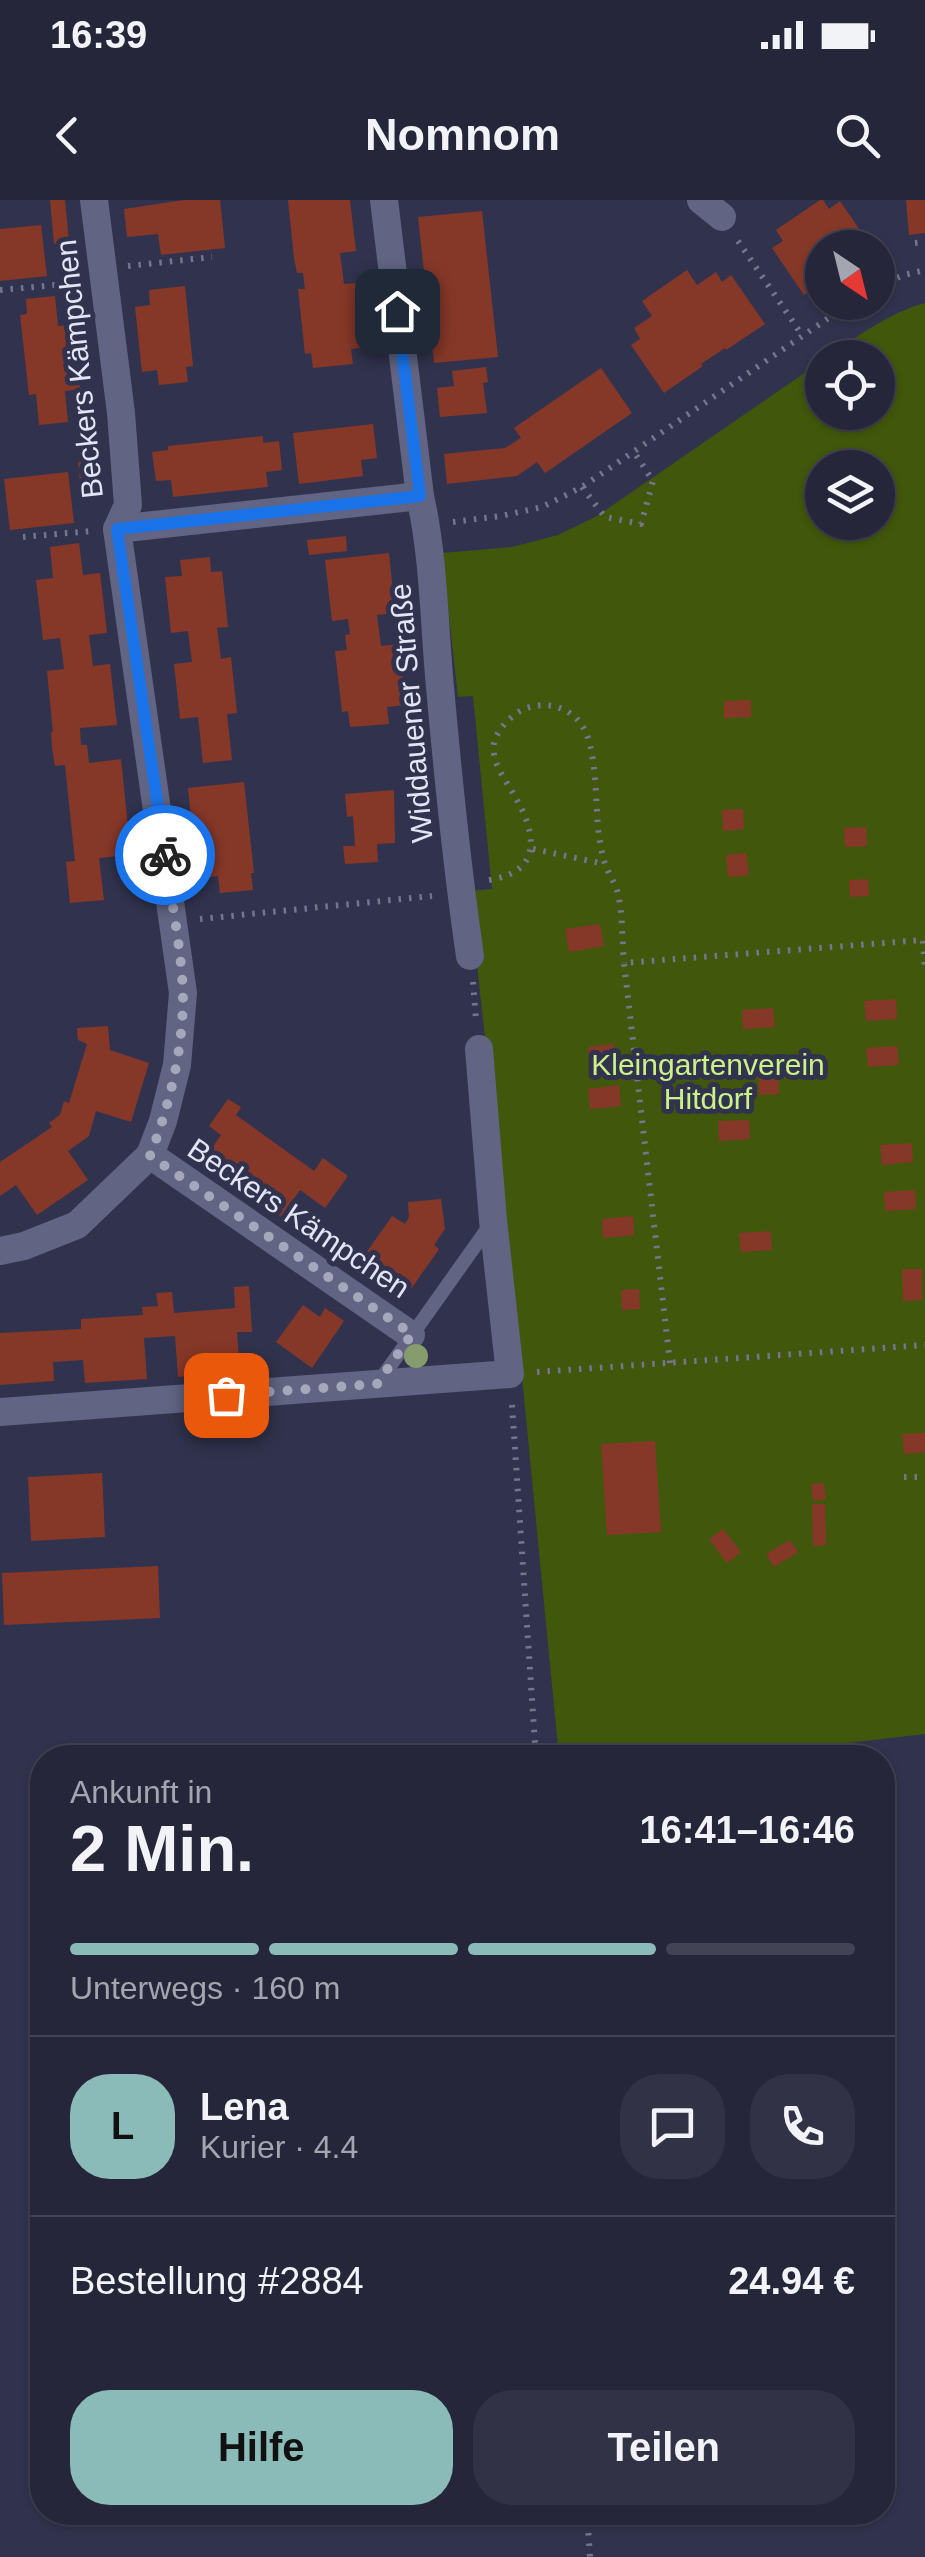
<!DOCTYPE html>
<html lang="de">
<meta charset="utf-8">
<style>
:root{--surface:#25263a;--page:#313245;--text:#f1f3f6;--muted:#a3a5af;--line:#424354;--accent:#8bbbb9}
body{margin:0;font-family:Arial,sans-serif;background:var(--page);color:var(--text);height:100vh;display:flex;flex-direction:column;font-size:38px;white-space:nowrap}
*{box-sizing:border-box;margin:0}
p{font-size:32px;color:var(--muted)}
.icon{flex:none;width:55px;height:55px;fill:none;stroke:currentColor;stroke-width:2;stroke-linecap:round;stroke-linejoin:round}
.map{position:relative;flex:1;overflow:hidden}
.drawer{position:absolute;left:30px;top:1545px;width:865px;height:780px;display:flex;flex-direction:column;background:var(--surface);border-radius:40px;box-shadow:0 2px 8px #0004,0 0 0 2px var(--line)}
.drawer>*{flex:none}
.needle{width:65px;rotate:145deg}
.fabs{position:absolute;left:805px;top:30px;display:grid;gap:20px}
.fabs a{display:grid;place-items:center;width:90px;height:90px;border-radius:50%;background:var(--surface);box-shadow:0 2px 8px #0004,0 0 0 2px var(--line);font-size:50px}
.pin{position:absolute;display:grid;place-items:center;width:85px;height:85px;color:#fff;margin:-42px;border-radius:20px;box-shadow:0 5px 15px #0006}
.courier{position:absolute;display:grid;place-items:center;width:100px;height:100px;margin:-50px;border:8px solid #1a73e8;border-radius:50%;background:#fff;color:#222;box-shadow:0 2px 12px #0007}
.summary em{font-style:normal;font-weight:700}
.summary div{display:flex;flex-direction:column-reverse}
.summary{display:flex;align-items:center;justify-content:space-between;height:170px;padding:0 40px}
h1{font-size:65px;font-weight:700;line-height:75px}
.bar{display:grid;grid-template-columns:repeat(4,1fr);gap:15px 10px;align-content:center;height:120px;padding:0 40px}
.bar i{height:12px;border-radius:8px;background:var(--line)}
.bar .active{background:var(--accent)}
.bar p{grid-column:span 4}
.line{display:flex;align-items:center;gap:25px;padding:0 40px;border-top:2px solid var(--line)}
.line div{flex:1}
.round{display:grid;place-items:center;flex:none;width:105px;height:105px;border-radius:40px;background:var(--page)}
.primary-button{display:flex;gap:20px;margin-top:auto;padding:20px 40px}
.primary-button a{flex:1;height:115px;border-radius:40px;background:var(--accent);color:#111;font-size:40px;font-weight:700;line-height:115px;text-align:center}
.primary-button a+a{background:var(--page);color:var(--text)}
.status{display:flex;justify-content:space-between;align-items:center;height:70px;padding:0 50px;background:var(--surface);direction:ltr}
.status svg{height:28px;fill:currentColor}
header{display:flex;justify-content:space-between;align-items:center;height:130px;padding:0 40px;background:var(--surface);font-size:45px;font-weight:700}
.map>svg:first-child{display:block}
.green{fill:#41570b;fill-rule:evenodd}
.building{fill:#863828}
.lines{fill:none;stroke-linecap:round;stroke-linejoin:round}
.path{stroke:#74768d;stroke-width:6;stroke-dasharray:2.5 8;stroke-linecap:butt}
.lane{stroke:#616482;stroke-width:14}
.street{stroke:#616482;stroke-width:28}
.tree{fill:#869c6d}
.done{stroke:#a5a7bb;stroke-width:10;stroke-dasharray:0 18}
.route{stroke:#1a73e8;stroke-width:12}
.labels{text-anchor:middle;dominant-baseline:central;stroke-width:10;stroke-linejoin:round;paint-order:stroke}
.street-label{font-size:30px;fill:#e3e5f6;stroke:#31334e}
.park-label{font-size:30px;fill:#cbf287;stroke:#31334e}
</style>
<div class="status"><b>16:39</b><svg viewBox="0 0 49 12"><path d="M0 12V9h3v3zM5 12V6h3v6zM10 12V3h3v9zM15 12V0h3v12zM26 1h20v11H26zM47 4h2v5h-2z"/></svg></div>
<header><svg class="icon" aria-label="back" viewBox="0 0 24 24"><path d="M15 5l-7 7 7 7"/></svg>Nomnom<svg class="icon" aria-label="search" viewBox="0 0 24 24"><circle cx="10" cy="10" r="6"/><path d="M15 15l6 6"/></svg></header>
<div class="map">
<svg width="925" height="2357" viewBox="0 0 925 2357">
<rect width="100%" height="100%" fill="#31334e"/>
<path class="green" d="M925 103V1534L728 1557H559L523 1187 469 691 492 689 473 496 458 497 442 353 512 347 558 335 597 316 822 161V212H878V158L827 157C859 136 888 113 925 103ZM822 268H878V322H822Z"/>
<g class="building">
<polygon points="50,0 65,0 69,42 54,44"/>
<polygon points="184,0 220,0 225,48 161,55 158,34 127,37 124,9"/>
<polygon points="288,0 350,0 356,51 340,53 344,84 359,83 366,147 351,149 353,164 313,168 311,153 305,154 298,89 305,89 303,73 297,73 294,58"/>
<polygon points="820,0 823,0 829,9 840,1 872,48 822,48 822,83 804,95 772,48 783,41 776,30"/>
<polygon points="906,0 925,0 925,33 909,35"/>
<polygon points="482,11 498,157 434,163 418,17"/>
<polygon points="41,25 47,76 0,81 0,29"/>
<polygon points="687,70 697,85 716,72 722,82 731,75 765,124 726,150 725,148 701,164 703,166 664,193 631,145 640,139 634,128 652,116 642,101"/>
<polygon points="185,86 193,166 186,167 188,182 159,185 157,170 142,172 135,107 150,105 149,90"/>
<polygon points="55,96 58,126 73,125 80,189 65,191 68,222 39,225 36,194 29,195 20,115 27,114 26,99"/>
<polygon points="486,167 488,182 483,183 487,213 440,217 437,188 454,186 452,171"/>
<polygon points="601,168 632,213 545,273 537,262 517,276 447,284 444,254 505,248 521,238 514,228"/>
<polygon points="373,224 377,258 361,260 363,276 299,284 293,233"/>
<polygon points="263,236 263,243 279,241 282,270 266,272 268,287 173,297 171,280 156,281 152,252 168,250 168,246"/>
<polygon points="93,260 97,290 81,291 78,262"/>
<polygon points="68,272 74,323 10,330 4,279"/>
<polygon points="346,336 347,351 309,355 307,340"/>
<polygon points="79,343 83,375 100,373 107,433 89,435 92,458 93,466 110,464 117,525 80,528 81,545 87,545 89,563 121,559 131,655 99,658 104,700 70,703 66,662 75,661 65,565 55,566 52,547 51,532 53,532 47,471 64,469 60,438 43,440 36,380 53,378 50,347"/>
<polygon points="389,353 395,413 377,415 381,446 399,444 406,505 387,507 389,524 350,527 348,511 342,512 335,451 347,450 345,435 350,434 348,419 332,421 325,360"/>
<polygon points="210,357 211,372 222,371 228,427 217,428 219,443 221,459 231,457 237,513 227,514 232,560 203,563 198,517 180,519 174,464 192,462 189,439 188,431 171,433 165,377 182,376 180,360"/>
<polygon points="751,500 751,517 724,518 724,501"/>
<polygon points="244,582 254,673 251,673 253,690 220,693 218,676 197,679 188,588"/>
<polygon points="394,590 395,643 377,644 378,662 345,664 343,646 355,646 353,616 347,617 345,594"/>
<polygon points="743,609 744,629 723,631 722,610"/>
<polygon points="866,627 867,646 845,647 844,628"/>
<polygon points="746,653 749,675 728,677 726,655"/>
<polygon points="868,679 869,696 850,697 849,680"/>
<polygon points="600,724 604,746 569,752 565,729"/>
<polygon points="896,799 897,819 866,821 864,801"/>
<polygon points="773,808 775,827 743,829 742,810"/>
<polygon points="108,826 110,850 149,863 131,922 96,911 89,936 68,951 88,980 37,1015 16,985 0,996 0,962 52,927 49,923 60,915 64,901 69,903 87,844 78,840 77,828"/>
<polygon points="614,844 617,865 590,869 588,847"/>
<polygon points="897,846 899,865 868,867 866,848"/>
<polygon points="778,862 779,894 759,895 758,863"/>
<polygon points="619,885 621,906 590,909 588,889"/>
<polygon points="228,899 241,907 236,915 314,971 323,958 348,976 325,1008 300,990 281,1017 203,961 221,935 209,926"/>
<polygon points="749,920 750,939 719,941 718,921"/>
<polygon points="912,943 913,962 882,965 880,945"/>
<polygon points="915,990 916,1009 885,1011 884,992"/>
<polygon points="441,999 445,1029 434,1045 439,1049 402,1102 355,1069 392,1016 405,1024 409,1017 408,1002"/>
<polygon points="633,1016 634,1035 603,1038 602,1019"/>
<polygon points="771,1031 772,1050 741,1052 739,1033"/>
<polygon points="902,1069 922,1069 922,1100 903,1101"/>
<polygon points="249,1086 252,1132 237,1132 240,1173 178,1177 175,1136 144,1138 147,1179 85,1183 83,1160 53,1162 54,1181 0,1185 0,1133 81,1129 81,1119 143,1115 142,1107 158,1106 156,1093 172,1092 174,1113 235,1108 234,1087"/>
<polygon points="639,1089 640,1109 622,1110 621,1090"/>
<polygon points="303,1105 320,1117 325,1108 344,1121 312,1168 276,1142"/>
<polygon points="925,1233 925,1252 904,1254 902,1234"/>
<polygon points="655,1241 661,1332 607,1335 601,1244"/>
<polygon points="102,1273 105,1337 31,1341 28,1277"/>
<polygon points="824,1283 826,1299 813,1301 811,1284"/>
<polygon points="812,1304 825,1304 826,1345 813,1346"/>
<polygon points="723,1329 741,1352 727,1363 709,1339"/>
<polygon points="790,1340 798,1352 774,1367 766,1354"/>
<polygon points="158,1366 160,1418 4,1425 2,1373"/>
</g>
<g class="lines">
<g class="path">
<polyline points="738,41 802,135"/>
<polyline points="915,43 925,42"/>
<polyline points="128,66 212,57"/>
<polyline points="878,86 904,75 925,70"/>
<polyline points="0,90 78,83"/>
<polyline points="582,287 605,317 641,324 653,281 634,252"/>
<polyline points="453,322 501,316 542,307 582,287 852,102"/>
<polyline points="23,337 91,331"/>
<polyline points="533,649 605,664"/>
<path d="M489 680C543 672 537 633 514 595 507 582 496 569 494 554 492 543 496 535 503 526 509 519 517 511 527 508 547 501 569 507 581 524 598 546 595 607 599 636 601 646 602 657 606 666 609 675 616 684 618 694 623 715 622 741 624 763"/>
<polyline points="200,719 432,696"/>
<polyline points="473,782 476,820"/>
<polyline points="670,1163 624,763 923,740 925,771"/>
<polyline points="537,1172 925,1145"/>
<polyline points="512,1205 536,1558"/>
<polyline points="904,1277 925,1277"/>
<polyline points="587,2312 590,2357"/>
</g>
<polyline class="lane" points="378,1183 490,1025"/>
<g class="street">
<polyline points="94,0 121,213 128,305 117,329"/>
<path d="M384 0 420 296C434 358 434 424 440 487 448 577 457 667 470 756"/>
<polyline points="701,0 722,17"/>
<polyline points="150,955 411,1135"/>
<polyline points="0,1051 24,1046 77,1025 150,955 163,921 177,865 183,793 117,329 420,296"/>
<polyline points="0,1212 510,1174 493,1020 479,849"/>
</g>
</g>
<circle class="tree" cx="416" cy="1156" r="12"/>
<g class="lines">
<path class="done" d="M165 655C171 699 182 752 183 795 183 850 170 904 150 956L412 1134 377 1184 226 1195"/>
<polyline class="route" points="165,655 117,329 420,296 397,111"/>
</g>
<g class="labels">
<g class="street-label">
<text transform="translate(79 169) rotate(-96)">Beckers Kämpchen</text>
<text transform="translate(411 513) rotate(-95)">Widdauener Straße</text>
<text transform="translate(299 1018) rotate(34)">Beckers Kämpchen</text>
</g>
<g class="park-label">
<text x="708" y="864">Kleingartenverein<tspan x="708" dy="34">Hitdorf</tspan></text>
</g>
</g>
</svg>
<div class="fabs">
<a><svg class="needle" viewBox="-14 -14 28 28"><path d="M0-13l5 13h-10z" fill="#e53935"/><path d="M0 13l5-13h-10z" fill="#a3a5af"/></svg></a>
<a><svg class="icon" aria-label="locate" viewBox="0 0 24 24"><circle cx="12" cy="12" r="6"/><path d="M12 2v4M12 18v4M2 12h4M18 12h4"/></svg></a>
<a><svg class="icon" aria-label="layers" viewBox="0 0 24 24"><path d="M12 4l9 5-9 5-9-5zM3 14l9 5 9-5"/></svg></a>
</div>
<div class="pin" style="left:226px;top:1195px;background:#ea580c"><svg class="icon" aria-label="bag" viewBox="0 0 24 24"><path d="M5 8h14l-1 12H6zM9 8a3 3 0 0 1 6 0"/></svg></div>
<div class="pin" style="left:397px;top:111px;background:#1f2937"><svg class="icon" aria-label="home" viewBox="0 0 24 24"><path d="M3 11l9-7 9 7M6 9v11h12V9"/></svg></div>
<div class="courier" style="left:165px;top:655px"><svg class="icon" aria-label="bike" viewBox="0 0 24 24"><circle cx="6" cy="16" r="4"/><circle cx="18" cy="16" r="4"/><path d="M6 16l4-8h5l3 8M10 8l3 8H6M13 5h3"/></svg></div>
<section class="drawer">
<div class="summary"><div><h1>2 Min.</h1><p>Ankunft in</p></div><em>16:41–16:46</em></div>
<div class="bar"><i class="active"></i><i class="active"></i><i class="active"></i><i></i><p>Unterwegs · 160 m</p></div>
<div class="line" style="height:180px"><b class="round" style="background:var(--accent);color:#111">L</b><div><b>Lena</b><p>Kurier · 4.4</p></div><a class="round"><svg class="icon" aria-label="chat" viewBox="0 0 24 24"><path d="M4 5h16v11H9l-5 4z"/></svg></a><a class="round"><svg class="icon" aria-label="phone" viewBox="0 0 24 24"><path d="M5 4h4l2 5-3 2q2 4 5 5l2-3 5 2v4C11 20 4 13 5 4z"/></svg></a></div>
<div class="line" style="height:130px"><div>Bestellung #2884</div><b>24.94 €</b></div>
<div class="primary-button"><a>Hilfe</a><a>Teilen</a></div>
</section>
</div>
